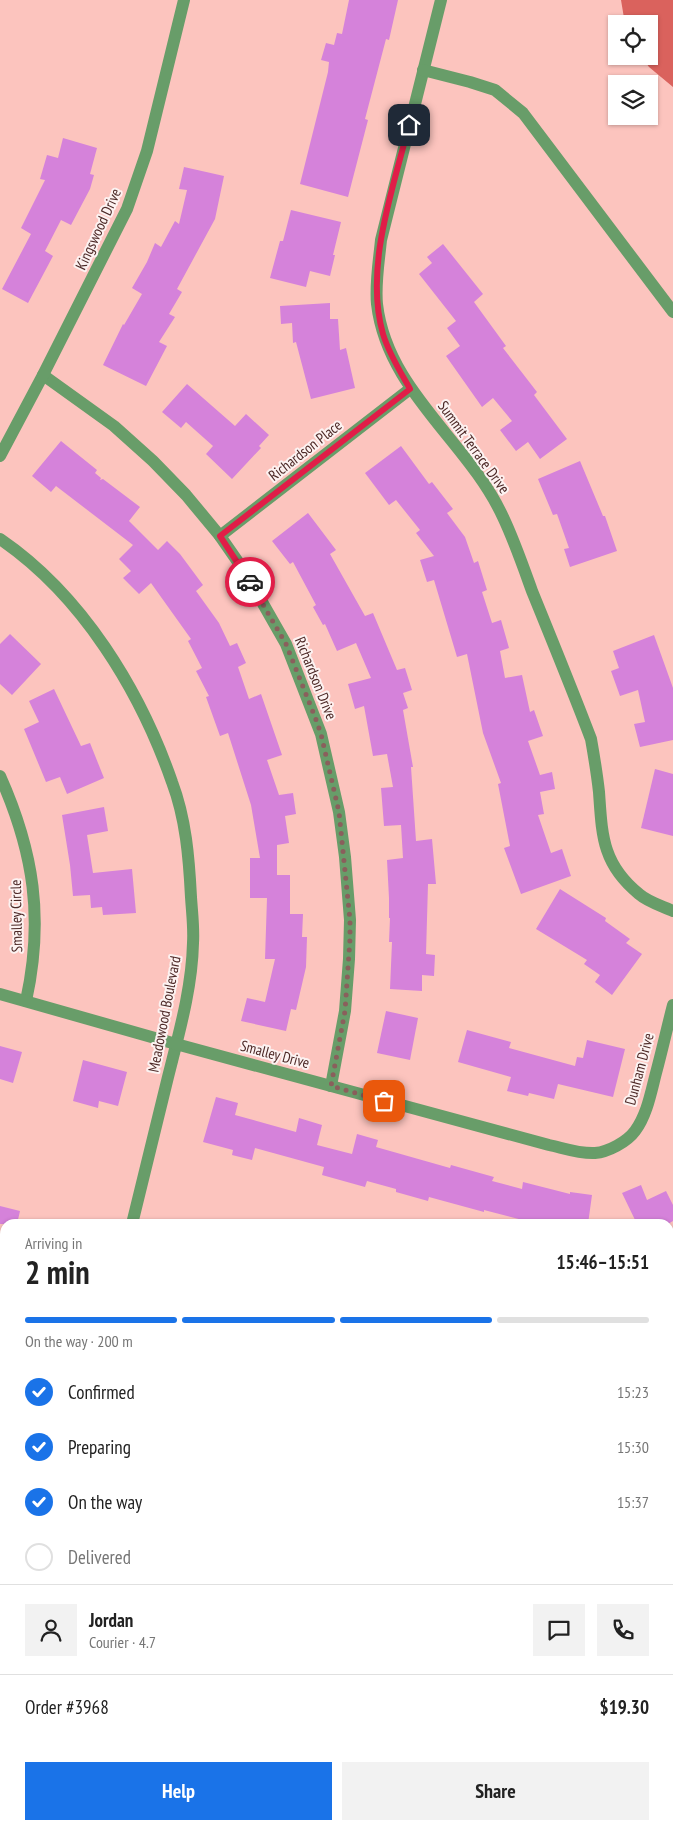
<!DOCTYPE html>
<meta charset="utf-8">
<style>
:root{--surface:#fff;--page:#f2f2f2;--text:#222;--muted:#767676;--line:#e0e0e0;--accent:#1a73e8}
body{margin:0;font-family:"PT Sans Narrow",sans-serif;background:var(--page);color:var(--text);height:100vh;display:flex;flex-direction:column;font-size:19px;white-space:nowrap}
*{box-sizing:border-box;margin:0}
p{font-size:16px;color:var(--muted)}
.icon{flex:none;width:28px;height:28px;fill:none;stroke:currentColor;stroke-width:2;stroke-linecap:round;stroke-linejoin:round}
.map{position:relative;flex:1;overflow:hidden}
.panel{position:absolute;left:0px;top:1219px;width:674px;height:611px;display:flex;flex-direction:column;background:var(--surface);border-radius:15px 15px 0 0;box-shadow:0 1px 4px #0004}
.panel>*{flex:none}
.fabs{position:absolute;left:608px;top:15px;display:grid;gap:10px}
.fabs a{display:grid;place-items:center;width:50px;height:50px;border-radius:0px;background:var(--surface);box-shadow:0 1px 4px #0004;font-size:25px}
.pin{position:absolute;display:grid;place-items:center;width:42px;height:42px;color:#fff;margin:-21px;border-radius:10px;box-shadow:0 2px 8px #0006}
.courier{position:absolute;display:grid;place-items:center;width:50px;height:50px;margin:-25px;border:4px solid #e11d48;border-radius:50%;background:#fff;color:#222;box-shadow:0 1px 6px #0007}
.head em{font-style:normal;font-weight:600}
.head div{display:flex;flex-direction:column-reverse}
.head{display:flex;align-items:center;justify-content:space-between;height:85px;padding:0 25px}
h1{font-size:32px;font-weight:600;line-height:38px}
.bar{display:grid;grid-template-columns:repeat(4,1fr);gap:8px 5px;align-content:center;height:60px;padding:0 25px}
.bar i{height:6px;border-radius:4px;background:var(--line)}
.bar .selected{background:var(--accent)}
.bar p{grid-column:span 4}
.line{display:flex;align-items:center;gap:12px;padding:0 25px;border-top:1px solid var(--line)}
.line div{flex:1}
.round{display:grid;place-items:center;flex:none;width:52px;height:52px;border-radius:0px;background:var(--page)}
ol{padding:0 25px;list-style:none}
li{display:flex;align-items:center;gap:15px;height:55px}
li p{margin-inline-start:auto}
li .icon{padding:5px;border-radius:50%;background:var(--accent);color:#fff;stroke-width:4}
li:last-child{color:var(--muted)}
li i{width:28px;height:28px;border:2px solid var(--line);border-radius:50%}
.cta{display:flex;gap:10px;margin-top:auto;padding:10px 25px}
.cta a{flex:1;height:58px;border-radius:0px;background:var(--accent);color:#fff;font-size:20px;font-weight:600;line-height:58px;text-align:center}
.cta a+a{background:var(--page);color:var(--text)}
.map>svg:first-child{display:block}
.water{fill:#da625d}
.building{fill:#d582da}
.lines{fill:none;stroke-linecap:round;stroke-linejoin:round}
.minor{stroke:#689d69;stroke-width:12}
.done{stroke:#8a5f5c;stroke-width:5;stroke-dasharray:0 9}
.route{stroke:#e11d48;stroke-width:6}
.labels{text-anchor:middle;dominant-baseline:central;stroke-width:4;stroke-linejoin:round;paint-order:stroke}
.street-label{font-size:15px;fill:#4d2927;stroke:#fcf2f1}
</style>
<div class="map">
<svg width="673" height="1829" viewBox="0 0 673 1829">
<rect width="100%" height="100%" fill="#fcc4be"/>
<polygon class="water" points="621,0 673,0 673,87 649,67 641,56 649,56 649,24 625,24"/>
<g class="building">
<polygon points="349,0 398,0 389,40 386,39 365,119 368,120 348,197 300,184 328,72 329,62 321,60 326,43 334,45 337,33 342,34"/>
<polygon points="63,138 97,148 90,174 94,175 90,189 71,225 61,220 45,251 53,256 28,303 2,289 31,234 21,228 45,180 40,179 47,155 58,158"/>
<polygon points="184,167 224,176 215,219 177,289 182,292 169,314 175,317 159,342 167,346 146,386 103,365 123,324 124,325 142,294 132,288 147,262 155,243 161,247 175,221 179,224 187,190 179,189"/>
<polygon points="291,210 341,222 333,255 335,255 330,276 310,271 306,287 270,278 280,241 283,241"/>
<polygon points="443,244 483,294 474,302 506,346 503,348 537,392 534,395 567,439 540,459 528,442 516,451 500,430 512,421 493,398 482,407 446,356 460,346 447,328 456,321 419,274 432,263 427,257"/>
<polygon points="330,303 330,319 338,319 340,350 346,348 355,388 311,399 296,342 293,343 292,323 281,324 280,306"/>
<polygon points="187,384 235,426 246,414 269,435 259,446 261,448 232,479 206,454 213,446 186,422 181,428 162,412"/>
<polygon points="61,441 97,470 95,473 101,478 100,480 103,479 140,507 129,521 158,550 167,541 180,554 203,585 196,591 219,623 230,646 237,643 246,663 238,667 249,699 261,694 282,755 267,760 279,795 293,793 296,814 285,816 289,843 277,845 277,875 290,875 290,914 303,914 302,937 307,937 306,967 296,1010 291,1009 286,1031 241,1021 247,998 265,1002 275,959 265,959 267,898 250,898 250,858 260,858 251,805 228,733 220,736 206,697 209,696 196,671 202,668 188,641 191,639 151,583 139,594 123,578 131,571 119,559 133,545 56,486 51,492 32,476"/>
<polygon points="401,446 429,484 432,482 453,509 447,513 465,537 474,563 478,561 487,590 482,592 492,623 501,620 509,648 500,651 505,678 522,675 530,712 534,710 543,736 528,741 540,775 552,772 555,789 540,792 544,814 538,815 551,853 562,849 571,876 521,894 504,848 510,846 498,784 501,783 483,733 467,654 457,657 434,580 427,582 420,560 434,556 416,533 420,530 396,500 389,505 365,473"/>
<polygon points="580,461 603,516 605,516 617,551 570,567 564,549 569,548 557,514 553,515 538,479"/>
<polygon points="308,513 336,550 330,554 365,616 373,613 397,670 405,668 412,690 403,693 408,708 403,710 413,767 411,767 416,841 432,839 436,884 428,884 426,954 435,955 434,976 422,975 422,991 390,989 392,942 389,942 390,918 389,918 389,898 387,860 403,858 401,825 384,826 381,788 393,787 387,754 373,756 364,706 355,709 348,684 371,678 356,643 337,651 325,624 323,625 313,607 316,605 293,562 290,564 272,541"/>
<polygon points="10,634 41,664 12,695 0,684 0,644"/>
<polygon points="654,635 673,688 673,740 640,747 634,724 645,722 638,690 620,696 611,671 619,668 613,651"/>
<polygon points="54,689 81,746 90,743 104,778 67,794 60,777 46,782 24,729 39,722 29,701"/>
<polygon points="655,769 673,774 673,836 641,828"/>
<polygon points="104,807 108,831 87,835 93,873 132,869 136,913 103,915 102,907 91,908 90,895 73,896 70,865 62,815"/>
<polygon points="560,889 606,918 605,921 630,939 626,943 642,954 612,995 595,982 600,975 584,964 587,960 536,929"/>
<polygon points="386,1011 418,1018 410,1060 377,1053"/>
<polygon points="467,1030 511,1042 509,1048 575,1066 577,1057 583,1058 587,1040 625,1049 613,1097 558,1084 554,1099 529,1093 528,1096 507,1091 511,1077 458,1062"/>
<polygon points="0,1046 22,1052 13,1083 0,1079"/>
<polygon points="83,1060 127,1072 118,1106 99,1101 98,1108 73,1101"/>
<polygon points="216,1097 238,1103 235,1115 296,1132 299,1118 322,1125 317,1145 352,1154 357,1134 378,1140 376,1147 450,1168 451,1165 494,1177 492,1181 522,1189 523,1182 570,1194 570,1192 592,1195 588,1224 538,1224 484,1210 484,1212 429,1197 428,1201 396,1192 396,1189 367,1181 365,1187 322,1175 324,1167 255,1148 252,1160 232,1155 233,1150 203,1142"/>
<polygon points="641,1185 647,1200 666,1191 673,1205 673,1221 668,1224 637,1224 622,1193"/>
<polygon points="0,1206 20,1211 17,1224 0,1224"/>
</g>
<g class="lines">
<g class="minor">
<path d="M441 0 381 240C379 261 375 283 377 304 387 391 468 441 503 517 514 540 523 566 532 591 552 640 572 689 591 739 594 756 597 774 599 792 602 835 602 864 639 894 648 902 662 906 673 911"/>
<polyline points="423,70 470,82 495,90 523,113 673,312"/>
<polyline points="43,375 114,426 153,461 186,495 220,536 245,572 286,644 321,734 339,812 345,857 350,920 349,959 345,1011 331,1086"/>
<polyline points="0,456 43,375 127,209 147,151 184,0"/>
<polyline points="220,536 410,389"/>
<path d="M0 539C82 595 140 690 172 782 186 819 189 858 191 897 192 913 194 928 193 943 192 988 179 1033 168 1077 156 1126 144 1175 132 1224"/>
<path d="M0 776C34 852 44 919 26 1001"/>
<path d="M0 994 176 1044 549 1145C563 1148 580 1154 595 1153 608 1152 627 1142 635 1131 647 1115 651 1092 656 1073 662 1051 667 1028 673 1005"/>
<polyline points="0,1311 5,1312"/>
<polyline points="0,1674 5,1654"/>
<polyline points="0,1807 5,1788"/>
</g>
</g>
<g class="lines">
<polyline class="done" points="250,582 286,644 315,717 321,734 339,812 350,920 350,939 345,1011 331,1086 384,1101"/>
<path class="route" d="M250 582 220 536 410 389C400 371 389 354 383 334 364 268 393 189 409 125"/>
</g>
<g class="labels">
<g class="street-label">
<text transform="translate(98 229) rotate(-65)">Kingswood Drive</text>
<text transform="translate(474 447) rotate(54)">Summit Terrace Drive</text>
<text transform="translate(305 450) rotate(-38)">Richardson Place</text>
<text transform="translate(316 678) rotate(68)">Richardson Drive</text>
<text transform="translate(16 916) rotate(-91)">Smalley Circle</text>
<text transform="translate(164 1014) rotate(-79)">Meadowood Boulevard</text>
<text transform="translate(275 1054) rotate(15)">Smalley Drive</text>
<text transform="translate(639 1069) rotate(-75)">Dunham Drive</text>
</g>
</g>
</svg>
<div class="fabs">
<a><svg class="icon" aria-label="locate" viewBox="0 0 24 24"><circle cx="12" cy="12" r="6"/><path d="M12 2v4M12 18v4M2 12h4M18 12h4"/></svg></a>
<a><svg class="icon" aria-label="layers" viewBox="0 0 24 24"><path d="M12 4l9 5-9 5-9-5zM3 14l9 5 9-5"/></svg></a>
</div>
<div class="pin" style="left:384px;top:1101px;background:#ea580c"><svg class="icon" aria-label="bag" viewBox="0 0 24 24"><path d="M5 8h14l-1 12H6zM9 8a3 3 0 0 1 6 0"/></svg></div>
<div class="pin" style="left:409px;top:125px;background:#1f2937"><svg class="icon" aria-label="home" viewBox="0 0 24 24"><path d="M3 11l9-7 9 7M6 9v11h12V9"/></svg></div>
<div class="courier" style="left:250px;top:582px"><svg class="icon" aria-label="car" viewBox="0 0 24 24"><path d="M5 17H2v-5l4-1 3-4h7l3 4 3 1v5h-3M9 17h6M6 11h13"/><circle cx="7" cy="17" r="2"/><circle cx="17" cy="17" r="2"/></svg></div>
<section class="panel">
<div class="head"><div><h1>2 min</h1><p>Arriving in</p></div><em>15:46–15:51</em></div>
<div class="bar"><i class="selected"></i><i class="selected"></i><i class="selected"></i><i></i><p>On the way · 200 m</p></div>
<ol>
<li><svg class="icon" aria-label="check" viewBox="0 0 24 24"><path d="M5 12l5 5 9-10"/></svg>Confirmed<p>15:23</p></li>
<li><svg class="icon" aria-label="check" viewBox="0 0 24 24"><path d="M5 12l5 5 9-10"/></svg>Preparing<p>15:30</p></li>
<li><svg class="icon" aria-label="check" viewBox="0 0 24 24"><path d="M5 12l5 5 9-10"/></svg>On the way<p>15:37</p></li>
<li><i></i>Delivered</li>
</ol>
<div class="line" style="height:90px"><a class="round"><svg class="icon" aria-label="person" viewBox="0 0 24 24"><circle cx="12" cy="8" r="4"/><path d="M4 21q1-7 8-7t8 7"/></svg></a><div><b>Jordan</b><p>Courier · 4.7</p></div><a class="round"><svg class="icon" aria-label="chat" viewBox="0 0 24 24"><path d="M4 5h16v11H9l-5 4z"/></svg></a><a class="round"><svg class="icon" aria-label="phone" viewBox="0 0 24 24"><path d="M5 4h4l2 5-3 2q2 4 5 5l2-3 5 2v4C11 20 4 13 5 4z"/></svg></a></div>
<div class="line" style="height:65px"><div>Order #3968</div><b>$19.30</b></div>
<div class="cta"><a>Help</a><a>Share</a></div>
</section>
</div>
